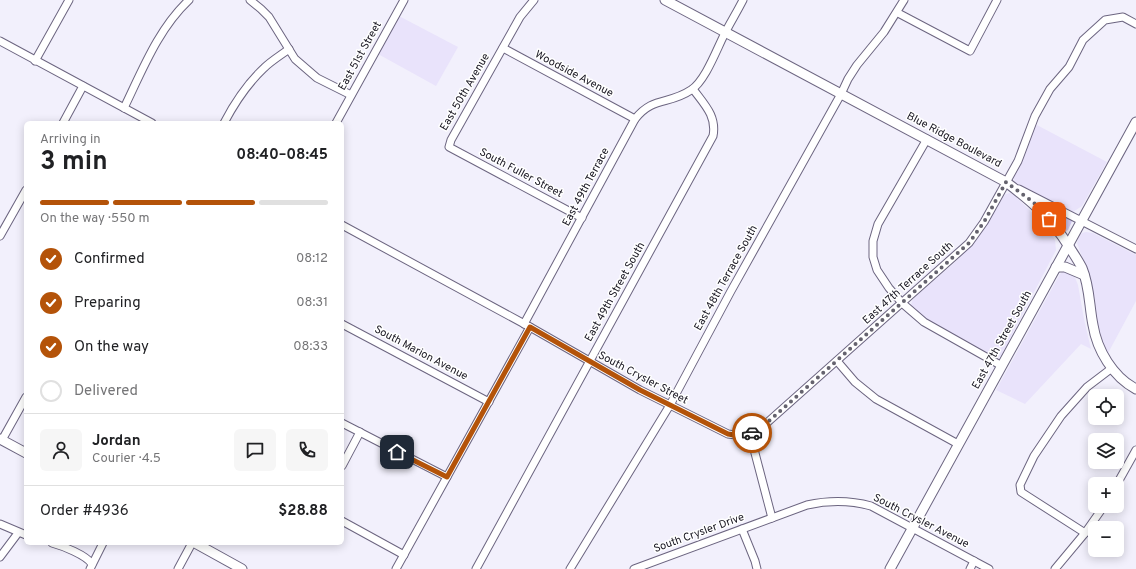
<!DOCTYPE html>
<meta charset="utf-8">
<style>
:root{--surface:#fff;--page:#f6f6f6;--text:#202124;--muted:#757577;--line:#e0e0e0;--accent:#b45309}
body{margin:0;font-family:Overpass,sans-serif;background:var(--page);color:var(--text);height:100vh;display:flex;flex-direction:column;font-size:15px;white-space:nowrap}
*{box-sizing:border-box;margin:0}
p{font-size:13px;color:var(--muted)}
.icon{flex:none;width:22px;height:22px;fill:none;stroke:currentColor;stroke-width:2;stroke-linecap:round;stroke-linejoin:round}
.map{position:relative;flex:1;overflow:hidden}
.panel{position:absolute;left:24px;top:121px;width:320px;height:424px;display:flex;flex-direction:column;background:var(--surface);border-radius:6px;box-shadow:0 2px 10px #0003}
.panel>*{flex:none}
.fabs{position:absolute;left:1088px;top:389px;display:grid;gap:8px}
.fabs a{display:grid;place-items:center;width:36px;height:36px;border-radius:6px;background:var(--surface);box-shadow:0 2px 10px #0003;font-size:20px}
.pin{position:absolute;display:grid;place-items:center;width:34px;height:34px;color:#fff;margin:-17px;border-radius:8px;box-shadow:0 2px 6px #0006}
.courier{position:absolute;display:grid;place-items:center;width:40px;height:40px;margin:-20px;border:3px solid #b45309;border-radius:50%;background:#fff;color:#222;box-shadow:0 1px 5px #0007}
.overview em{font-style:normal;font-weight:700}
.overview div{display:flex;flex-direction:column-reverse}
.overview{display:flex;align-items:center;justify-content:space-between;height:68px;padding:0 16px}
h1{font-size:26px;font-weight:700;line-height:30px}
.bar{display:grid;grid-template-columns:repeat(4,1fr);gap:6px 4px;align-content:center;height:48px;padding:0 16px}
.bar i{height:5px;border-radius:3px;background:var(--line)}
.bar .active{background:var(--accent)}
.bar p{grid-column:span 4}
.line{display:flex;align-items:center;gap:10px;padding:0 16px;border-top:1px solid var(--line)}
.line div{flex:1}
.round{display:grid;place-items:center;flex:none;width:42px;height:42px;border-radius:6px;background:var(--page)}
ol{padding:0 16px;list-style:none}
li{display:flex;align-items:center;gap:12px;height:44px}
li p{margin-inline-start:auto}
li .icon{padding:4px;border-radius:50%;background:var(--accent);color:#fff;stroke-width:4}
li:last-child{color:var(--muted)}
li i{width:22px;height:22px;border:2px solid var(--line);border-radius:50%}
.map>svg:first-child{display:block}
.built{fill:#e9e3fb}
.green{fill:#d3caf1}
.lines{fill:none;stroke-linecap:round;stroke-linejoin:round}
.street-casing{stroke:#6c6580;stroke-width:9}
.secondary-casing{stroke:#6c6580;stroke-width:11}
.street{stroke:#fff;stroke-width:7}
.secondary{stroke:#fff;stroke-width:9}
.done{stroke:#65636e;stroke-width:4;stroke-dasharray:0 7.2}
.route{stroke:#b45309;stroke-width:5}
.labels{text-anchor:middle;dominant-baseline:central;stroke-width:3;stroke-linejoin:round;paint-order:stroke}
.street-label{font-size:11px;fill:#191722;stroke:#fff}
</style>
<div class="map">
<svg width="1136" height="569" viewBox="0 0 1136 569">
<rect width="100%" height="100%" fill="#f2f0fc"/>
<g class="built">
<polygon points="399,16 458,47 436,86 378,54"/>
<polygon points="1035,124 1107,162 1082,206 1073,212 1069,211 1039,197 1015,182 1013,177 1024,156"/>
<polygon points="1010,193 1014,195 1044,224 1055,240 1056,250 1001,356 998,358 994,357 930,322 913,309 911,305 912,301 916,296 953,264 973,244 985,228 1003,197 1006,194"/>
<polygon points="1086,232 1093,233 1136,255 1136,301 1107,355 1102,344 1096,323 1095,299 1089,276 1077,243 1079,237 1082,233"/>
<polygon points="1065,270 1074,275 1078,285 1084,319 1091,349 1081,344 1025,404 996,390 1060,274"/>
</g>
<polygon class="green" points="1051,208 1073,219 1068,230 1066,231 1064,229 1050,210"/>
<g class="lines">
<g class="street-casing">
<g id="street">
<polyline points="250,0 261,9 269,17 295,59 317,78 351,95"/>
<polyline points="534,0 520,17 451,140 449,147 582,218"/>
<polyline points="898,13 970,51 997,0"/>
<polyline points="0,41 152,123"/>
<polyline points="503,48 635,119"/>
<polyline points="35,61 69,0"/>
<path d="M124 108C142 71 158 29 189 0"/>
<polyline points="63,123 83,86"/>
<path d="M224 123C235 102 247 84 264 68 271 61 281 55 289 49"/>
<polyline points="336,123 404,0"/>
<polyline points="927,139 878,224 873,241 873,257 877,270 889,288 902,303 924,322 1002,366"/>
<polyline points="1019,189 1136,249"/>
<path d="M342 225 530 327 640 390 728 434C741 436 749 435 760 429L969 243 984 222 1018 161 1035 116 1050 89 1069 67 1083 40 1105 20 1123 17 1136 24"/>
<polyline points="0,236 26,190"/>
<polyline points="342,324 489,402"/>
<path d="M524 324 635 119C653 96 669 105 691 90 705 81 716 51 724 35 730 23 737 12 743 0"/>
<polyline points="837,361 855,382 876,399 958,444"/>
<polyline points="342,423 447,477"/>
<polyline points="750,434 772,518"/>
<polyline points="2,440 26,397"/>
<polyline points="342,466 360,432"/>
<polyline points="1117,484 1136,450"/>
<polyline points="342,521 404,555"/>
<polyline points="0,524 26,535"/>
<polyline points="742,529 755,561 757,569"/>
<polyline points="1085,533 1021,492 1020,485 1034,456 1061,416 1087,387 1112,368"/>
<path d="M52 543C63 546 86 555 92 564"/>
<polyline points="0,557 18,533"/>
<polyline points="90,569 103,543"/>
<polyline points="178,569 192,543"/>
<polyline points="396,569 530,327"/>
<path d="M476 569 713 136C717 116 704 104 693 89"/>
<polyline points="570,569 670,405 731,291 841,94 848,79 857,65 884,32 904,0"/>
<path d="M634 569 807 505C830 500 849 500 871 506L989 569"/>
<polyline points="970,569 974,561"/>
<polyline points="1055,569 1085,533 1104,506"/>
</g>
</g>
<g class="secondary-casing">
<g id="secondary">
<path d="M665 0 1006 182C1031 201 1051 218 1068 245 1073 253 1078 260 1082 268 1090 287 1089 306 1093 325 1097 350 1113 377 1136 389"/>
<polyline points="1056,267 1065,267 1084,275"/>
<polyline points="0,439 26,453"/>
<polyline points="195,543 242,569"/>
<polyline points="890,569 1136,122"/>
</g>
</g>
<use href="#street" class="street"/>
<use href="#secondary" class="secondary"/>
</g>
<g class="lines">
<polyline class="done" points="752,433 760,429 969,243 984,222 1006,182 1033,202 1049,219"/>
<polyline class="route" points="397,452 447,477 530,327 640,390 728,434 740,436 752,433"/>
</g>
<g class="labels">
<g class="street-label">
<text transform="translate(360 56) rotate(-61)">East 51st Street</text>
<text transform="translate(574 74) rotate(28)">Woodside Avenue</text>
<text transform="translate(465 92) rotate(-60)">East 50th Avenue</text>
<text transform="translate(954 140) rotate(28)">Blue Ridge Boulevard</text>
<text transform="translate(521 173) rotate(28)">South Fuller Street</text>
<text transform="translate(586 187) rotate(-62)">East 49th Terrace</text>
<text transform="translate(726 278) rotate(-61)">East 48th Terrace South</text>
<text transform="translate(908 283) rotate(-42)">East 47th Terrace South</text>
<text transform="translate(615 292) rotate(-61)">East 49th Street South</text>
<text transform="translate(1002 340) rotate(-61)">East 47th Street South</text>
<text transform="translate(421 353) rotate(28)">South Marion Avenue</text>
<text transform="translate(643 378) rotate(28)">South Crysler Street</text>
<text transform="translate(921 521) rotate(27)">South Crysler Avenue</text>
<text transform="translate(699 533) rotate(-20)">South Crysler Drive</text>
</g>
</g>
</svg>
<div class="fabs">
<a><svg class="icon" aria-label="locate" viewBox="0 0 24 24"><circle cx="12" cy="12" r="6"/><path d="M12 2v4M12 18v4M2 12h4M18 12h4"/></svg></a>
<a><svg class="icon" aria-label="layers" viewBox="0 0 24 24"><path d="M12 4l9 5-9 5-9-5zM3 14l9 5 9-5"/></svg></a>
<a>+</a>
<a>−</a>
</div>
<div class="pin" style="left:1049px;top:219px;background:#ea580c"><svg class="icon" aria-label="bag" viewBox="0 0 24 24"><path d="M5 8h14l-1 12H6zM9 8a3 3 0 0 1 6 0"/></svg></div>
<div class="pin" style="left:397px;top:452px;background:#1f2937"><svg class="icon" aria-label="home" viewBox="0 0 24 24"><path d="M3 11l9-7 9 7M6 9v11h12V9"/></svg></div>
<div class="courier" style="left:752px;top:433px"><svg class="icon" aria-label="car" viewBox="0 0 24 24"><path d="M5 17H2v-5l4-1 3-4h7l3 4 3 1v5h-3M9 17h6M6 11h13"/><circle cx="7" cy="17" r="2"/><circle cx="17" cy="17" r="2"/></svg></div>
<section class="panel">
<div class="overview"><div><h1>3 min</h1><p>Arriving in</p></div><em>08:40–08:45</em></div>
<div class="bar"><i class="active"></i><i class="active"></i><i class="active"></i><i></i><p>On the way · 550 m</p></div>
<ol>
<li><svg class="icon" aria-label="check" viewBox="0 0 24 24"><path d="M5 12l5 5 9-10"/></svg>Confirmed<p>08:12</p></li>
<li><svg class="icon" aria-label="check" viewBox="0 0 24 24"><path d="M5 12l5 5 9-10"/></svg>Preparing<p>08:31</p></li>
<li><svg class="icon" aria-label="check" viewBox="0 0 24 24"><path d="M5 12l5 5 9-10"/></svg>On the way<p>08:33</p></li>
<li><i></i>Delivered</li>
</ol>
<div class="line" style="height:72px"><a class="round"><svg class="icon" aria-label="person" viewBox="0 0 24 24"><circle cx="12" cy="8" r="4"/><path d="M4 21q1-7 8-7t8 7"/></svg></a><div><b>Jordan</b><p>Courier · 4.5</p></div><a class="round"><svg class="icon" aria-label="chat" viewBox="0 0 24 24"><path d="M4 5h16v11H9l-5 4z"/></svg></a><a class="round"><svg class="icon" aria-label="phone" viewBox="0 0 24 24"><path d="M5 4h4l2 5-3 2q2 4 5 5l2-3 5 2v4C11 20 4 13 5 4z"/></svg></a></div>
<div class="line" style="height:52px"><div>Order #4936</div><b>$28.88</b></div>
</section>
</div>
